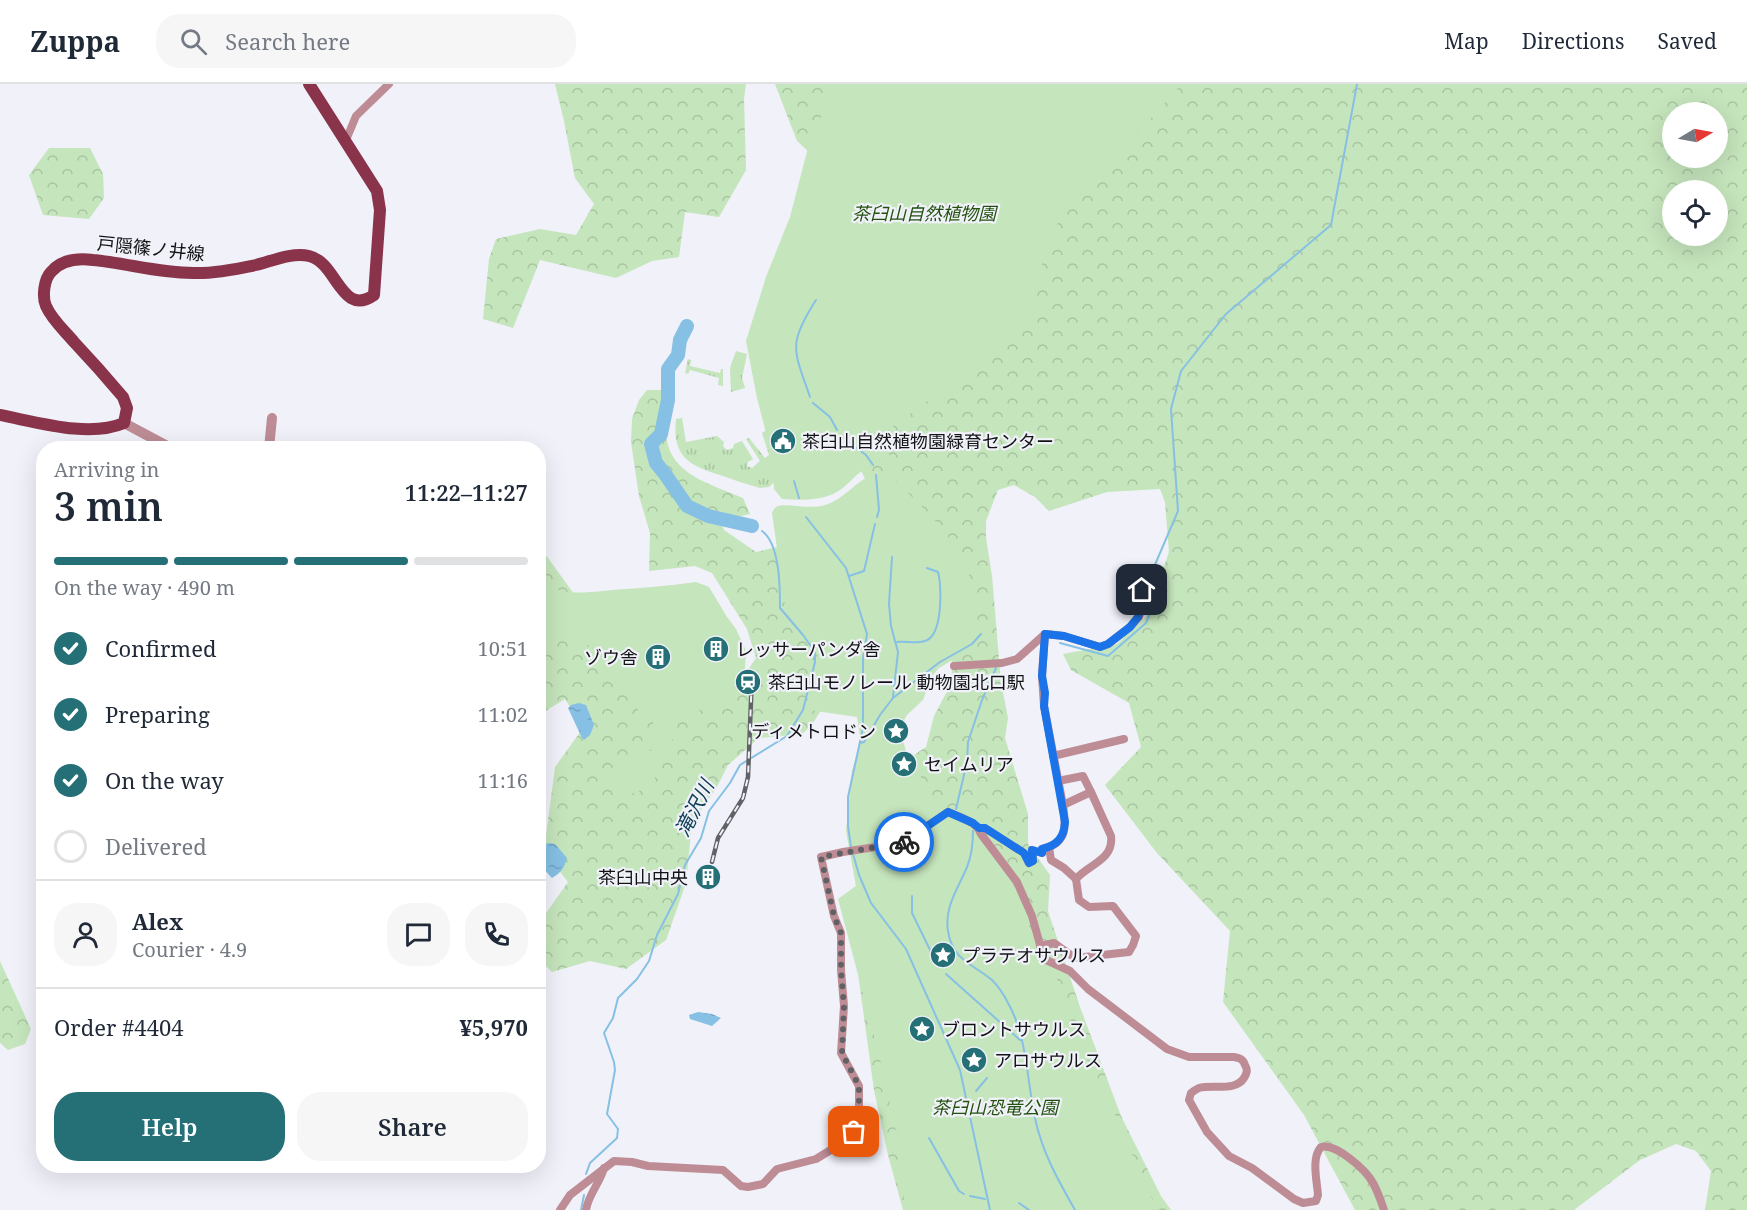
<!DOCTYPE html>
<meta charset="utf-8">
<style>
:root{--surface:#fff;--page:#f6f6f7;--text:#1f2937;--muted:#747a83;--line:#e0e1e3;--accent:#256f77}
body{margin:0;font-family:"Noto Serif","Noto Sans JP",serif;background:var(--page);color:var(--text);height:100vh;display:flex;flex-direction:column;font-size:22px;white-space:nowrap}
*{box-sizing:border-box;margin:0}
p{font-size:20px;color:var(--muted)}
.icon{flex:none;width:33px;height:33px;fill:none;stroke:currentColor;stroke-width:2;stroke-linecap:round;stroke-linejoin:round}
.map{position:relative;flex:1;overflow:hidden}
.panel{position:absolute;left:36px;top:357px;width:510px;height:732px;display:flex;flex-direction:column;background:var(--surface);border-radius:24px;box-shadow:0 6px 24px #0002}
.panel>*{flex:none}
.needle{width:39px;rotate:80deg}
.tools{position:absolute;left:1662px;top:18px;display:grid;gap:12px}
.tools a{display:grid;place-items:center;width:66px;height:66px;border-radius:50%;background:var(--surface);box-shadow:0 6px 24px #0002;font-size:30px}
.pin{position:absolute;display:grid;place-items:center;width:51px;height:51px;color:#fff;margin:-26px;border-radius:12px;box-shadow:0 3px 9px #0006}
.courier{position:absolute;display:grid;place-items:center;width:60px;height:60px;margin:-30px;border:4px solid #1a73e8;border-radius:50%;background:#fff;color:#222;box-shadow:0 2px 8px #0007}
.summary em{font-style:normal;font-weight:600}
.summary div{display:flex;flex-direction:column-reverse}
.summary{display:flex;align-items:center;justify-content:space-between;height:102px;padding:0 18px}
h1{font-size:39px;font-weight:600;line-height:45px}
.bar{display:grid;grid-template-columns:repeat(4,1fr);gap:9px 6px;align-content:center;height:72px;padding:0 18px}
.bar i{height:8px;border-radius:4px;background:var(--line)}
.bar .on{background:var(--accent)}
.bar p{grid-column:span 4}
.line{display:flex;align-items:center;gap:15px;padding:0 18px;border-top:2px solid var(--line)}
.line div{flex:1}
.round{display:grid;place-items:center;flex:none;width:63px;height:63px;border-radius:24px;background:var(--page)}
ol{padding:0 18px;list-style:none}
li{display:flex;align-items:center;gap:18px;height:66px}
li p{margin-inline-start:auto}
li .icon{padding:6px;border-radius:50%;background:var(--accent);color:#fff;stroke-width:4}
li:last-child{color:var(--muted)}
li i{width:33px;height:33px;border:3px solid var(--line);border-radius:50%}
.cta{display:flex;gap:12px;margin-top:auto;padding:12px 18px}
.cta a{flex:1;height:69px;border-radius:24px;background:var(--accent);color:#fff;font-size:24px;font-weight:600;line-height:69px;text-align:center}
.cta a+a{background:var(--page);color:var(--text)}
header{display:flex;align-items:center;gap:36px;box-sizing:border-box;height:84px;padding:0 30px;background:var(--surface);border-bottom:2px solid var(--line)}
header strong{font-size:28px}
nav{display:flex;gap:33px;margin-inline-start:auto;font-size:21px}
.search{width:420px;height:54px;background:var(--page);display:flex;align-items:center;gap:15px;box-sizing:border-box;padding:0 21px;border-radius:24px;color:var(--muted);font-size:22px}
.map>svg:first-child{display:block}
.grass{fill:url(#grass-tufts)}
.forest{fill:url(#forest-crowns);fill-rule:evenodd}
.park{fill:#c5e5bc}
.water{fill:url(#water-ripples)}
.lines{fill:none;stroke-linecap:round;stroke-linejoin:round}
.stream{stroke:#86c0e4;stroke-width:2}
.river{stroke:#86c0e4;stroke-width:14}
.minor{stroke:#be8c95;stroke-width:8}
.tertiary{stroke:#be8c95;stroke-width:10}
.primary{stroke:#89344a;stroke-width:12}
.rail-casing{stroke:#616266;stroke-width:4.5}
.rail{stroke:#f0f1f9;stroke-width:2;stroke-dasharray:7;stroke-linecap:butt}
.done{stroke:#606165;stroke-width:6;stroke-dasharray:0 10.8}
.route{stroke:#1a73e8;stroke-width:8}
.labels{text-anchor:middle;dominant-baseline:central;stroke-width:4.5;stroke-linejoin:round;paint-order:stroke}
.park-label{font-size:18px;font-style:italic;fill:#22510e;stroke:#f0f1f9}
.street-label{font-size:18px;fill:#121315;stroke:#f0f1f9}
.poi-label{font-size:18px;fill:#121315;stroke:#f0f1f9;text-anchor:start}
.water-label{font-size:20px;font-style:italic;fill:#104058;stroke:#f0f1f9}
</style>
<header>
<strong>Zuppa</strong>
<div class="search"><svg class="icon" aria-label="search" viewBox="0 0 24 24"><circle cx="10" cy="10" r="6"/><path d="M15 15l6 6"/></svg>Search here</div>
<nav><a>Map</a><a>Directions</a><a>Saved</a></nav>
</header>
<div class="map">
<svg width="1747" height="1126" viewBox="0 0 1747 1126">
<defs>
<pattern id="grass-tufts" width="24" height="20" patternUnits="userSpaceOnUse" patternTransform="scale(1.5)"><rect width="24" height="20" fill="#c5e5bc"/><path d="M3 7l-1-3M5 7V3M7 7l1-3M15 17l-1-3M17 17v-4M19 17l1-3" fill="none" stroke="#a8c4a1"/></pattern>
<pattern id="forest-crowns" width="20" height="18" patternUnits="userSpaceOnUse" patternTransform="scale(1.5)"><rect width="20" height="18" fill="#c5e5bc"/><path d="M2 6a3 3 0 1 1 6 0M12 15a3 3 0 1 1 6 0" fill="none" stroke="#a8c4a1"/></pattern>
<pattern id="water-ripples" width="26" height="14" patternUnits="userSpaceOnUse" patternTransform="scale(1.5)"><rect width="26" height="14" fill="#86c0e4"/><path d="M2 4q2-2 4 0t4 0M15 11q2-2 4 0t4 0" fill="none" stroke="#73a4c3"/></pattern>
</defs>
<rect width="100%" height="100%" fill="#f0f1f9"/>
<g class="grass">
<polygon points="736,267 747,270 742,294 745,304 731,308 730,284"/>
<polygon points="688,275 691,276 690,282 720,289 721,285 723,285 723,302 718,301 719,294 690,286 688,290 685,289"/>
<path d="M682 334 686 358 717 352 724 358 723 362 727 366 733 364 734 360 742 357 753 375 748 378 747 382 752 384 760 377 746 355 749 354 765 374 769 371 762 349 768 345 778 394 769 403 760 404C747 400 733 396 720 391 688 381 672 372 676 335Z"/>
</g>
<g class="forest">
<polygon points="555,0 746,0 744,15 746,86 719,133 685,128 679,173 652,177 616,194 540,176 513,244 483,235 489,175 496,155 540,145 576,151 594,120 575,94 564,37"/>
<polygon points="775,0 919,0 822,80 797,57"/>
<path d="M1096 0H1747V1126H1705L1711 1087 1696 1067 1676 1060 1640 1076 1574 1126H1355L1304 1031 1223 918 1230 847 1157 769 1105 701 1141 663 1129 619 1071 586 1063 570 1117 560 1146 533 1169 468 1165 418 1160 405 1107 408 1049 427 1035 413 1014 401 998 406 986 437V454L992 492 1001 598 1008 634 1005 654 1028 730V760L1050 791 1048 827 1080 923 1121 1032 1161 1112 1171 1126H903L888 1071 874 1006 850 831 900 680 926 663 934 632 952 598 951 549 882 431 858 380ZM1672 28H1718V74H1672ZM1672 106H1718V152H1672Z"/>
<polygon points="49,64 90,64 103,90 104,114 89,135 43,131 29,91"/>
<path d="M647 306H671C669 319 666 334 666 348 667 390 711 400 743 414L750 430 720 437 724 446 756 468 786 461 821 493 827 616 812 641 802 650 759 654 728 681 717 703 692 739 686 799 666 856 626 885 590 877 552 888 539 875V839L568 798 544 767 555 683 583 644 565 615 539 631 538 460 579 517 733 608 756 574 747 545 712 489 695 482 649 487 650 449 639 412 631 358 632 335 639 316Z"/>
<polygon points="0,877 31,945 25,960 8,966 0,959"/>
</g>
<g class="park">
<path d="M837 0H1182L1060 134 1042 180 1032 229 977 280 887 347 890 382C860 375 855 400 833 410 817 417 799 416 782 415L774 405 772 372 757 314 746 257 766 193 790 133 810 56Z"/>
<path d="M882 389 890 391 924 425 941 443 961 471 968 484 979 545 975 558 961 571 939 584 932 592 923 616 907 631 902 640 901 650 906 667 935 718 956 737 970 744 1009 792 1024 824 1039 876 1054 887 1065 917 1077 960 1100 997 1154 1119 1159 1126H905L899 1060 877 962 838 815 856 802 846 747 852 687 861 658 857 633 809 626 818 569 785 521 772 429C774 425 774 424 778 422 788 419 810 426 825 421 847 415 858 391 882 389Z"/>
<path d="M696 498 709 503 727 533 736 545 746 567 744 599 729 612 672 640V668L658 680 655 694 638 708 623 712 611 703 607 689 626 674 652 666 653 637 641 635 634 614 606 584 602 565 539 548V499C567 512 582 509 612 506 641 504 668 502 696 498Z"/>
</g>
<g class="water">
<polygon points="579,619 586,621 594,641 590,651 584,656 582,654 568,624 571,621"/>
<path d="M549 759 555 760 567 774C564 784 561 789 552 794 540 781 537 779 542 761Z"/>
<polygon points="698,928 712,930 721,934 712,942 690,935 689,931"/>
</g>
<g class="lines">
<g class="stream">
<path d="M810 313C794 266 787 261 816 216"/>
<polyline points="813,319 830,333 837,346"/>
<polyline points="841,352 866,371 873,381"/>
<polyline points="876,391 879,426 877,433"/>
<polyline points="794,397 799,414"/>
<polyline points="806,433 846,484 867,550 863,575 863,644 848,713 848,742 851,763"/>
<polyline points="892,473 889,520 891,542 898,568 893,613"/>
<polyline points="849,492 864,487 875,440"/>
<path d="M897 558C906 557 916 560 925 557 943 552 942 502 938 488L927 484"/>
<polyline points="1060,559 1108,572 1146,539 1153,522 1148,497 1178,427 1171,325 1181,287 1226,230 1331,141 1357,0"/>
<polyline points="860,659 864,658 880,631 893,614 940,578 972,560 981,550"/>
<polyline points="956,725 967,678 968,658 982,616 996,584"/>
<path d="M973 747C973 760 972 771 967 783 958 805 944 823 948 847 952 876 973 880 992 896 998 902 1004 911 1008 919 1027 952 1027 997 1035 1034 1042 1068 1058 1096 1075 1126"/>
<polyline points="853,770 859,791 871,819 906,865 960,986 990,1126"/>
<polyline points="912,812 912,829 935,876"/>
<polyline points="946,890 1020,956"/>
<polyline points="976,1007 987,994"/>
<polyline points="929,1054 959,1107 964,1110"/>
<path d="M586 1090 590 1079 617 1054 618 1045 607 1030 615 986 614 978 604 949 613 934 618 914 637 895 649 877 657 851 678 810 685 781 701 754 709 727 730 699 740 681 787 652 803 626 815 578V568L803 551 780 524C780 503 780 460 762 447"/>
<polyline points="970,1112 985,1115"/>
<polyline points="1019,1119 1029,1126"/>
<polyline points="581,1126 584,1111"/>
</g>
<polyline class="river" points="687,242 680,256 678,271 668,285 668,316 661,350 651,360 656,379 665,390 687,422 708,432 752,442"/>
<g class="minor">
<polyline points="346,56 356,32 389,0"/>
<polyline points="954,582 1002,579 1017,575 1045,550 1064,552 1100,563 1108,560 1130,543 1139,533 1143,518 1142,506"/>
<polyline points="1053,672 1124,655"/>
<polyline points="1058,697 1083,692 1091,708"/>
<path d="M979 744H985L1024 769 1029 779 1033 777 1032 766 1042 769 1043 765C1068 759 1066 742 1063 721"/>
<polyline points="1049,763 1051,776 1064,784 1076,795"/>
<path d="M1040 862 1054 859 1075 874 1129 868 1133 861 1136 852 1113 822 1089 823 1079 816 1076 795C1089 780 1114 776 1111 752L1091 708 1063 721 1044 622 1042 592 1045 550"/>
<path d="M560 1126 570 1111 614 1077 632 1078 648 1082 723 1086 741 1102 748 1103 763 1100 777 1085 816 1075 847 1056 854 1048 859 1038V1002L841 969 844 922 841 886V849L834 832 821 773 843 768 902 759 948 728C960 733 976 737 981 750L1017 798 1032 832 1044 875 1070 887 1088 905 1167 965 1189 973H1234C1240 974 1243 975 1245 981 1248 986 1247 989 1244 994 1235 1008 1213 1000 1199 1004 1196 1005 1194 1007 1191 1009L1189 1016 1207 1048 1229 1072 1252 1084 1294 1115 1303 1119 1316 1117 1318 1111C1317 1097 1311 1074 1321 1063 1336 1059 1366 1086 1373 1099 1378 1108 1381 1117 1384 1126"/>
<path d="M586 1126C588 1111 600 1099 604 1084"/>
</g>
<g class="tertiary">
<polyline points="124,339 171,364"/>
<polyline points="269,364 272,334"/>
</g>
<path class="primary" d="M0 331C37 338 89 354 124 339L127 324 123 313C107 294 91 276 74 258 65 247 52 236 46 222 42 213 44 195 51 188 61 176 78 174 93 176 126 179 164 190 197 189 217 189 237 185 256 181 272 177 292 168 309 172 337 178 341 234 374 211L380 126 377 107 309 0"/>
<g class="rail-casing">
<polyline id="rail" points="712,778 718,754 743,714 748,693 752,591"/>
</g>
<use href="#rail" class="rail"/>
</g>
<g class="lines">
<polyline class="done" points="854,1048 859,1038 859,1002 842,969 844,922 841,886 841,849 834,832 821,773 904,758"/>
<path class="route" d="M904 758 948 728 973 739 979 744H985L1024 769 1029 779 1033 777 1032 766 1042 769V765C1058 761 1064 753 1065 738L1044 622 1045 609 1042 592 1045 550 1064 552 1100 563 1108 560 1130 543 1138 533 1143 518 1142 506"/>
</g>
<defs>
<g id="civic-disc" transform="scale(1.35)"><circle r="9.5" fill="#256f77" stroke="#f0f1f9"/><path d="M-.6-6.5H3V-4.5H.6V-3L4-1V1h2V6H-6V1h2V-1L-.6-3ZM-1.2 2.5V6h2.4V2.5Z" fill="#fff"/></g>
<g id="building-disc" transform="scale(1.35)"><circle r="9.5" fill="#256f77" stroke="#f0f1f9"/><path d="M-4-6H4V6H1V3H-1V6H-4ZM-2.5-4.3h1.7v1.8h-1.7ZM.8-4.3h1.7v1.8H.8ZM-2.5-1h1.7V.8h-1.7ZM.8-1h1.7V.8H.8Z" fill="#fff"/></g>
<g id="station-disc" transform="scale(1.35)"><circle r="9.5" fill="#256f77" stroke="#f0f1f9"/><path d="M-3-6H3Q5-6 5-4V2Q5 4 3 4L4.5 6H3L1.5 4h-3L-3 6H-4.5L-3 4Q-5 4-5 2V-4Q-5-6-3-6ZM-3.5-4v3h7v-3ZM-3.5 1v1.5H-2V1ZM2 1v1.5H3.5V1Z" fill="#fff"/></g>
<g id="sight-disc" transform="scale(1.35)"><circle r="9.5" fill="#256f77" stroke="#f0f1f9"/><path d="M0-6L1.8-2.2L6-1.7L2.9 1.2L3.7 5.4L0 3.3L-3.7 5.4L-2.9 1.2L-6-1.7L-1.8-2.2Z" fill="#fff"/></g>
</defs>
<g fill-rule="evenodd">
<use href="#civic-disc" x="783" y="357"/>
<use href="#building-disc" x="716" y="565"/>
<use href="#building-disc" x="658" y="573"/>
<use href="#station-disc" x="748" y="598"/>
<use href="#sight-disc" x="896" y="647"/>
<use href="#sight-disc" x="904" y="680"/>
<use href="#building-disc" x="708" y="793"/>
<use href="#sight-disc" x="943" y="871"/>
<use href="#sight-disc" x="922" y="945"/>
<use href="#sight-disc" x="974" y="976"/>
</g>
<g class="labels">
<g class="park-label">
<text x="924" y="129">茶臼山自然植物園</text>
<text x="995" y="1023">茶臼山恐竜公園</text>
</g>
<g class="street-label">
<text transform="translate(151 164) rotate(6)">戸隠篠ノ井線</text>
</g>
<g class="poi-label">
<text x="802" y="357">茶臼山自然植物園緑育センター</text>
<text x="736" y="565">レッサーパンダ舎</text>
<text x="638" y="573" text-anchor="end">ゾウ舎</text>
<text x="768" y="598">茶臼山モノレール 動物園北口駅</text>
<text x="876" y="647" text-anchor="end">ディメトロドン</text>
<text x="924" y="680">セイムリア</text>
<text x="688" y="793" text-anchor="end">茶臼山中央</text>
<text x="962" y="871">プラテオサウルス</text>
<text x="942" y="945">ブロントサウルス</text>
<text x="994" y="976">アロサウルス</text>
</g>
<g class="water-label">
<text transform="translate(694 724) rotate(-63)">滝沢川</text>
</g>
</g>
</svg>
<div class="tools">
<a><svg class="needle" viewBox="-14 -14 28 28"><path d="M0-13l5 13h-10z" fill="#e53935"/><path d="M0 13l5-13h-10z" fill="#747a83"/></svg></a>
<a><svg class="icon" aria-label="locate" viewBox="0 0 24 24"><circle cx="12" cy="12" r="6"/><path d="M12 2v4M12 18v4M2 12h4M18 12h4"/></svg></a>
</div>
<div class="pin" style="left:854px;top:1048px;background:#ea580c"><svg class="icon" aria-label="bag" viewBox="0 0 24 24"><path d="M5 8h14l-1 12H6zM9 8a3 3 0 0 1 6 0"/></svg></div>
<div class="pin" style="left:1142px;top:506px;background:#1f2937"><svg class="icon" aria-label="home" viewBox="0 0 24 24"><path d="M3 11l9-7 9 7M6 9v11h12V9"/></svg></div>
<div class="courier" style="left:904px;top:758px"><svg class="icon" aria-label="bike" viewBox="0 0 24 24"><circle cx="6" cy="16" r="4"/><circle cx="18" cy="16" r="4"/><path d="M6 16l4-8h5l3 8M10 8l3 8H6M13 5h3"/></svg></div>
<section class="panel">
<div class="summary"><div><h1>3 min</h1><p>Arriving in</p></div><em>11:22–11:27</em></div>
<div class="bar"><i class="on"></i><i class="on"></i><i class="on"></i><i></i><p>On the way · 490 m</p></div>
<ol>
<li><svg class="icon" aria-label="check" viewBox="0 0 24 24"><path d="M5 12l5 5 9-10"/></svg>Confirmed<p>10:51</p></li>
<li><svg class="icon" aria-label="check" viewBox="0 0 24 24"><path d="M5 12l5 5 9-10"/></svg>Preparing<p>11:02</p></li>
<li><svg class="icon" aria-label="check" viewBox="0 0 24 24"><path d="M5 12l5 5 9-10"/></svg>On the way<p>11:16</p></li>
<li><i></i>Delivered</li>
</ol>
<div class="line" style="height:108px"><a class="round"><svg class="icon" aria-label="person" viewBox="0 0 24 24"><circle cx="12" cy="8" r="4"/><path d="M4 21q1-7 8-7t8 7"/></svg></a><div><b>Alex</b><p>Courier · 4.9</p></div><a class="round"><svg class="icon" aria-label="chat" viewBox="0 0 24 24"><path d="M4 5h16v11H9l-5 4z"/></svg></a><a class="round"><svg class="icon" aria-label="phone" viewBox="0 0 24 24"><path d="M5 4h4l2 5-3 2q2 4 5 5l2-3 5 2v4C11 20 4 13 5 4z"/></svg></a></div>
<div class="line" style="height:78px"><div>Order #4404</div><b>¥5,970</b></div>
<div class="cta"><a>Help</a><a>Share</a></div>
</section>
</div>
